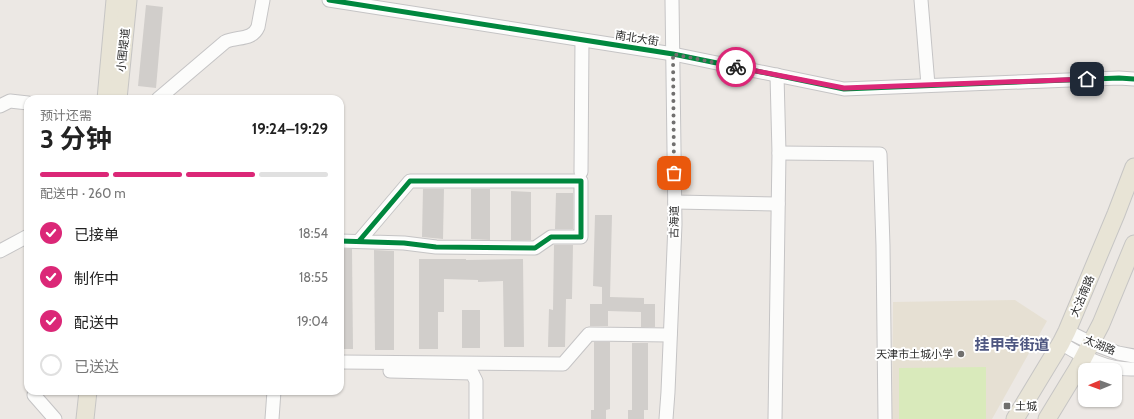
<!DOCTYPE html>
<html lang="zh">
<meta charset="utf-8">
<style>
:root{--surface:#fff;--page:#f2f2f2;--text:#222;--muted:#767676;--line:#e0e0e0;--accent:#db2777}
body{margin:0;font-family:Cabin,"Noto Sans SC",sans-serif;background:var(--page);color:var(--text);height:100vh;display:flex;flex-direction:column;font-size:15px;white-space:nowrap}
*{box-sizing:border-box;margin:0}
p{font-size:13px;color:var(--muted)}
.icon{flex:none;width:22px;height:22px;fill:none;stroke:currentColor;stroke-width:2;stroke-linecap:round;stroke-linejoin:round}
.map{position:relative;flex:1;overflow:hidden}
.sheet{position:absolute;left:24px;top:95px;width:320px;height:300px;display:flex;flex-direction:column;background:var(--surface);border-radius:12px;box-shadow:0 1px 3px #0004}
.sheet>*{flex:none}
.needle{width:26px;rotate:269deg}
.buttons{position:absolute;left:1078px;top:363px;display:grid;gap:8px}
.buttons a{display:grid;place-items:center;width:44px;height:44px;border-radius:8px;background:var(--surface);box-shadow:0 1px 3px #0004;font-size:20px}
.pin{position:absolute;display:grid;place-items:center;width:34px;height:34px;color:#fff;margin:-17px;border-radius:8px;box-shadow:0 2px 6px #0006}
.courier{position:absolute;display:grid;place-items:center;width:40px;height:40px;margin:-20px;border:3px solid #db2777;border-radius:50%;background:#fff;color:#222;box-shadow:0 1px 5px #0007}
.overview em{font-style:normal;font-weight:700}
.overview div{display:flex;flex-direction:column-reverse}
.overview{display:flex;align-items:center;justify-content:space-between;height:68px;padding:0 16px}
h1{font-size:26px;font-weight:700;line-height:30px}
.bar{display:grid;grid-template-columns:repeat(4,1fr);gap:6px 4px;align-content:center;height:48px;padding:0 16px}
.bar i{height:5px;border-radius:3px;background:var(--line)}
.bar .on{background:var(--accent)}
.bar p{grid-column:span 4}
ol{padding:0 16px;list-style:none}
li{display:flex;align-items:center;gap:12px;height:44px}
li p{margin-inline-start:auto}
li .icon{padding:4px;border-radius:50%;background:var(--accent);color:#fff;stroke-width:4}
li:last-child{color:var(--muted)}
li i{width:22px;height:22px;border:2px solid var(--line);border-radius:50%}
.map>svg:first-child{display:block}
.education{fill:#e6e0d3}
.pitch{fill:#d9eabb}
.building{fill:#d1cecb}
.lines{fill:none;stroke-linecap:round;stroke-linejoin:round}
.minor-casing{stroke:#c5c4c5;stroke-width:15}
.major-casing{stroke:#c6c5c4;stroke-width:19}
.minor{stroke:#fcfcfb;stroke-width:13}
.major{stroke:#e8e4d6;stroke-width:17}
.cycleway-casing{stroke:#fff;stroke-width:8}
.cycleway{stroke:#00873e;stroke-width:5}
.done{stroke:#706f6e;stroke-width:4;stroke-dasharray:0 7.2}
.route{stroke:#db2777;stroke-width:5}
.poi-dot{fill:#706f6e;stroke:#fff;stroke-width:1.5}
.labels{text-anchor:middle;dominant-baseline:central;stroke-width:4;stroke-linejoin:round;paint-order:stroke}
.street-label{font-size:11px;fill:#2e2e2e;stroke:#fff}
.poi-label{font-size:11px;fill:#2e2e2e;stroke:#fff;text-anchor:end}
.district-label{font-size:15px;font-weight:bold;fill:#4d5680;stroke:#fff}
</style>
<div class="map">
<svg width="1134" height="419" viewBox="0 0 1134 419">
<rect width="100%" height="100%" fill="#ece8e4"/>
<polygon class="education" points="1015,300 1047,321 992,419 892,419 893,302"/>
<polygon class="pitch" points="986,367 986,419 899,419 899,368"/>
<g class="building">
<polygon points="146,5 163,7 156,88 138,86"/>
<polygon points="423,189 444,189 443,239 422,237"/>
<polygon points="471,189 490,189 490,240 471,239"/>
<polygon points="511,191 531,192 531,240 511,240"/>
<polygon points="556,193 573,193 573,229 555,229"/>
<polygon points="595,215 612,215 610,297 644,298 644,304 655,304 655,327 641,327 641,312 608,311 608,326 590,326 590,304 602,304 602,287 593,286"/>
<polygon points="554,245 573,245 572,299 566,299 565,347 548,347 549,309 553,310"/>
<polygon points="340,249 352,249 353,349 340,349"/>
<polygon points="374,250 394,251 394,350 375,350"/>
<polygon points="419,259 466,259 466,260 523,259 524,347 504,347 503,281 478,282 478,280 444,279 444,312 438,312 438,349 419,349"/>
<rect x="462" y="310" width="18" height="38"/>
<polygon points="594,342 610,342 610,409 606,410 606,419 591,419 591,410 594,410"/>
<polygon points="632,343 648,343 648,410 644,410 644,419 628,419 628,410 632,410"/>
</g>
<g class="lines">
<g class="minor-casing">
<g id="minor">
<polyline points="329,0 673,54 844,89 1119,78 1134,79"/>
<polyline points="921,0 928,85"/>
<path d="M158 99 225 42C236 36 252 41 258 27L263 0"/>
<polyline points="0,106 10,101 28,103"/>
<polyline points="779,153 880,154 883,246 885,419"/>
<polyline points="581,172 582,40"/>
<polyline points="675,202 778,204"/>
<polyline points="340,241 404,243 436,247 535,248 551,237 581,237 581,181 410,181 359,241"/>
<polyline points="0,251 28,236"/>
<polyline points="1067,331 1091,343 1118,353 1134,356"/>
<path d="M1061 343C1083 357 1107 370 1134 369"/>
<polyline points="340,362 563,364 589,334 670,335"/>
<polyline points="390,371 472,373 476,381 476,419"/>
<polyline points="34,395 55,419"/>
<polyline points="272,419 274,391"/>
<polyline points="666,419 668,392 675,224 672,0"/>
<polyline points="775,419 779,153 777,75"/>
</g>
</g>
<g class="major-casing">
<g id="major">
<polyline points="106,99 115,0"/>
<polyline points="118,99 128,0"/>
<polyline points="85,419 88,391"/>
<polyline points="1015,419 1061,343 1067,331 1116,214 1134,167"/>
<polyline points="1047,419 1078,368 1101,324 1134,244"/>
</g>
</g>
<use href="#minor" class="minor"/>
<use href="#major" class="major"/>
<g class="cycleway-casing">
<g id="cycleway">
<polyline points="329,0 673,54 844,89 1119,78 1134,79"/>
<polyline points="340,241 404,243 436,247 535,248 551,237 581,237 581,181 410,181 359,241"/>
</g>
</g>
<use href="#cycleway" class="cycleway"/>
</g>
<g class="lines">
<polyline class="done" points="674,173 673,54 736,67"/>
<polyline class="route" points="736,67 844,88 1087,79"/>
</g>
<g class="poi-dot">
<circle cx="961" cy="354" r="4"/>
<rect x="1003" y="402" width="8" height="8" rx="2"/>
</g>
<g class="labels">
<g class="street-label">
<text transform="translate(637 38) rotate(9)">南北大街</text>
<text transform="translate(123 50) rotate(-84)">小围堤道</text>
<text transform="translate(674 222) rotate(-89)">古海道</text>
<text transform="translate(1082 296) rotate(-67)">大沽南路</text>
<text transform="translate(1100 345) rotate(22)">太湖路</text>
</g>
<g class="poi-label">
<text x="953" y="354">天津市土城小学</text>
<text x="1015" y="406" text-anchor="start">土城</text>
</g>
<g class="district-label">
<text x="1012" y="345">挂甲寺街道</text>
</g>
</g>
</svg>
<div class="buttons">
<a><svg class="needle" viewBox="-14 -14 28 28"><path d="M0-13l5 13h-10z" fill="#e53935"/><path d="M0 13l5-13h-10z" fill="#767676"/></svg></a>
</div>
<div class="pin" style="left:674px;top:173px;background:#ea580c"><svg class="icon" aria-label="bag" viewBox="0 0 24 24"><path d="M5 8h14l-1 12H6zM9 8a3 3 0 0 1 6 0"/></svg></div>
<div class="pin" style="left:1087px;top:79px;background:#1f2937"><svg class="icon" aria-label="home" viewBox="0 0 24 24"><path d="M3 11l9-7 9 7M6 9v11h12V9"/></svg></div>
<div class="courier" style="left:736px;top:67px"><svg class="icon" aria-label="bike" viewBox="0 0 24 24"><circle cx="6" cy="16" r="4"/><circle cx="18" cy="16" r="4"/><path d="M6 16l4-8h5l3 8M10 8l3 8H6M13 5h3"/></svg></div>
<section class="sheet">
<div class="overview"><div><h1>3 分钟</h1><p>预计还需</p></div><em>19:24–19:29</em></div>
<div class="bar"><i class="on"></i><i class="on"></i><i class="on"></i><i></i><p>配送中 · 260 m</p></div>
<ol>
<li><svg class="icon" aria-label="check" viewBox="0 0 24 24"><path d="M5 12l5 5 9-10"/></svg>已接单<p>18:54</p></li>
<li><svg class="icon" aria-label="check" viewBox="0 0 24 24"><path d="M5 12l5 5 9-10"/></svg>制作中<p>18:55</p></li>
<li><svg class="icon" aria-label="check" viewBox="0 0 24 24"><path d="M5 12l5 5 9-10"/></svg>配送中<p>19:04</p></li>
<li><i></i>已送达</li>
</ol>
</section>
</div>
